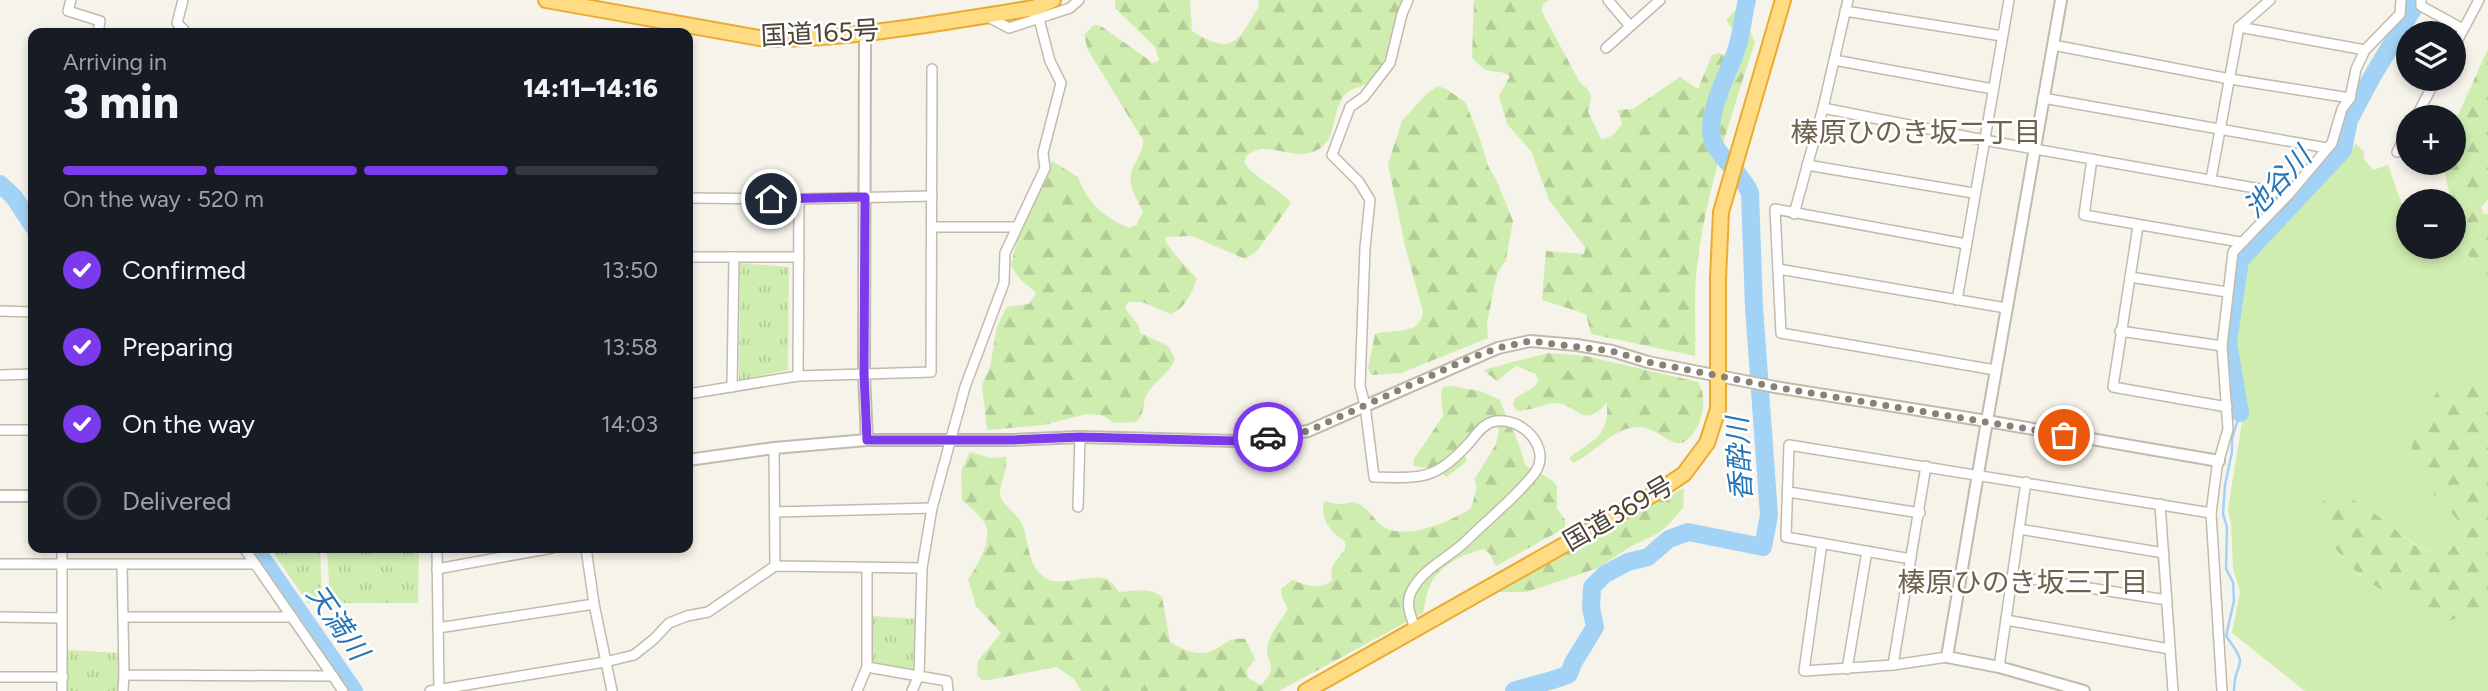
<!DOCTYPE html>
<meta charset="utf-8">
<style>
:root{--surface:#171b24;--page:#242831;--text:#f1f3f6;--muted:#9ea1a6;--line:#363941;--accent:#7c3aed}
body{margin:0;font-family:Figtree,"Noto Sans JP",sans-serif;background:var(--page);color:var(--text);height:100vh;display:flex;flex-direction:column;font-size:26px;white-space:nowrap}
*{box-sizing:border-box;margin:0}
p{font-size:23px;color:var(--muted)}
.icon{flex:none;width:38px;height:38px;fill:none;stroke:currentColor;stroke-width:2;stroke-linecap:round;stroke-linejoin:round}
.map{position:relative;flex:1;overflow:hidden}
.drawer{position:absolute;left:28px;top:28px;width:665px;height:525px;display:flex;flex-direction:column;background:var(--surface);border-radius:14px;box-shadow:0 4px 10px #0003}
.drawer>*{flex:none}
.buttons{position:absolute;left:2396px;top:21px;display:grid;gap:14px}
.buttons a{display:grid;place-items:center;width:70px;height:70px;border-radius:50%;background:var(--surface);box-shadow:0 4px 10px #0003;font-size:35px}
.pin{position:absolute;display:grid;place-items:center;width:60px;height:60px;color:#fff;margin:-30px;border:4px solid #fff;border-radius:50%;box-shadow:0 2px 7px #0007}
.courier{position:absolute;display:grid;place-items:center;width:70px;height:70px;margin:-35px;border:5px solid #7c3aed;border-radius:50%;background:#fff;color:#222;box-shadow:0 2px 9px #0007}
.overview em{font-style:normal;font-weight:800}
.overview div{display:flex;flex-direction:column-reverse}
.overview{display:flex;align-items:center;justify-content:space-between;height:119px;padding:0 35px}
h1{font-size:46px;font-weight:800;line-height:52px}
.bar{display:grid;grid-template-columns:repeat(4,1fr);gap:10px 7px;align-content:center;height:84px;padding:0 35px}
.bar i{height:9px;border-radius:5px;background:var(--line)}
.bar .selected{background:var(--accent)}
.bar p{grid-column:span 4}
ol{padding:0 35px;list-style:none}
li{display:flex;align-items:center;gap:21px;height:77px}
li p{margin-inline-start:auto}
li .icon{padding:7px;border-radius:50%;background:var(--accent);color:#fff;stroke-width:4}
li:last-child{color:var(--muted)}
li i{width:38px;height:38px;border:4px solid var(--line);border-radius:50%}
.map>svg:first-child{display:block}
.grass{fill:#d0edb0}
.forest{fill:url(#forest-firs)}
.park{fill:url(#park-tufts)}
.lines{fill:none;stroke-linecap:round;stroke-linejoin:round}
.stream{stroke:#a2d2f6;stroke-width:2.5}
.river{stroke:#a2d2f6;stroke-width:18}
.minor-casing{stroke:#c2bbab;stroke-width:12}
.tertiary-casing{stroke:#c2bbab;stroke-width:14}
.trunk-casing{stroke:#eaab2f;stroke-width:18}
.minor{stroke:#fff;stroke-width:9}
.tertiary{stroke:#fff;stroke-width:10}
.trunk{stroke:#ffdc83;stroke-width:14}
.done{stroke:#878176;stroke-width:7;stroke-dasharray:0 12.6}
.route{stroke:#7c3aed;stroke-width:9}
.labels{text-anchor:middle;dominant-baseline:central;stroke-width:5;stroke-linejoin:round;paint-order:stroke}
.street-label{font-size:26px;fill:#4b4437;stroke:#fff}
.neighbourhood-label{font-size:28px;fill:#6f624d;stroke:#fff}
.water-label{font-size:28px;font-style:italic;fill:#2576b8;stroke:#fff}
</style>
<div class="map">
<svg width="2488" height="691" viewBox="0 0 2488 691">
<defs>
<pattern id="forest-firs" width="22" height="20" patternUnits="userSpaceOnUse" patternTransform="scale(1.75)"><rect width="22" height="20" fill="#d0edb0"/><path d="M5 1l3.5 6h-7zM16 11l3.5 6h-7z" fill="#b4cc98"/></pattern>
<pattern id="park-tufts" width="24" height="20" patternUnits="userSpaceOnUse" patternTransform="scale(1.75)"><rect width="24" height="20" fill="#d0edb0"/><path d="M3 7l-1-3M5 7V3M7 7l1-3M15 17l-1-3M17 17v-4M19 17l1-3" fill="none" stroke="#b4cc98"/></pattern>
</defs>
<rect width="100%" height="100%" fill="#f6f3ea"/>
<path class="grass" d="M2356 144 2364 151V159L2373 170 2388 165 2408 222V247H2421L2424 250 2454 247V236L2457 234C2462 249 2468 259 2481 269V283L2488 305V386L2485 382 2453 512 2461 525 2458 540 2449 552 2434 554 2421 548 2359 505 2343 497 2323 534 2341 556 2361 576 2449 621 2478 611 2488 616V691H2305L2232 633 2240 592 2233 568 2231 523 2228 509 2244 410 2233 342 2245 261 2253 249Z"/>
<g class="forest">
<path d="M1115 0H1190L1192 31C1234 57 1237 42 1259 6L1258 0H1402C1392 26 1391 59 1371 80 1362 90 1350 85 1341 100 1332 117 1336 143 1315 151 1298 159 1279 148 1262 149 1257 149 1251 153 1247 155L1244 162C1253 178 1278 187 1291 203L1257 251 1245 259 1192 236 1165 237C1166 248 1189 269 1197 279 1192 293 1185 308 1171 314L1142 302H1128L1125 308 1139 326 1140 333 1168 346 1175 359C1169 374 1153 382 1146 396 1142 406 1145 414 1136 422L1114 423 1102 415 1087 414 1044 425 987 430 982 385 990 367 997 326 1007 307 1029 304 1036 293 1019 278 1011 266 1017 239 1052 161 1078 177C1086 202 1105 218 1129 228L1136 225 1143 212C1138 201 1128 186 1131 173 1134 161 1144 153 1143 140L1088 50 1084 35 1094 25 1101 26 1153 63 1159 60 1155 47 1115 8Z"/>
<path d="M1474 0H1549L1544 3 1541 10 1579 81 1589 91 1591 98 1588 112 1601 139C1612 138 1616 132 1622 124L1618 110 1633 109 1680 77 1698 89 1712 55 1719 53 1734 60 1744 45 1726 20 1739 7 1755 42C1732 113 1708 185 1698 259 1693 291 1696 324 1695 356L1591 334 1586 314 1542 300 1546 251 1584 254 1585 247 1549 200 1531 151 1507 124 1499 96 1510 76C1502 70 1495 73 1486 70 1481 67 1476 62 1472 58Z"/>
<path d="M2488 49V200L2481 207 2483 214H2488V305L2481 283V269C2459 252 2454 228 2454 201H2451L2443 163H2454V124Z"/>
<path d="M1438 86 1446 89 1465 102 1479 136 1488 166 1496 179 1513 221 1506 260 1498 272 1494 287 1487 324 1488 338 1401 373 1371 375 1368 369 1375 334C1396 328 1418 337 1423 312L1405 246 1388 164 1402 121 1426 94Z"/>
<path d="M1548 353 1586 356 1698 382C1705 394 1704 403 1701 418 1700 423 1697 427 1694 432 1676 460 1662 426 1638 427 1611 428 1596 453 1573 463L1569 458C1594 439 1609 437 1607 403 1583 429 1581 407 1557 403 1549 402 1530 411 1517 411L1513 405 1515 398 1534 387 1538 381 1536 374 1516 366 1497 381 1483 370Z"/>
<path d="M2471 375 2485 382 2488 386V616L2478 611 2449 621H2436L2372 584 2350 566 2323 534 2317 506C2321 503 2325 498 2330 497 2363 490 2401 544 2432 553 2437 554 2443 553 2449 552L2458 540 2461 525C2447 504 2425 489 2413 467 2404 448 2429 395 2445 385 2453 381 2463 378 2471 375Z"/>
<path d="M1451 386 1480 391 1500 400C1508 422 1520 442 1525 465L1553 481 1557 486V508L1565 520V528L1496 566 1489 553 1484 549C1464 553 1438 566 1430 586 1426 594 1425 604 1423 613L1279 691H1081L1075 680 1057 667 989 680H982L977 675 978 661 1001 633 976 606 968 579C977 567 992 541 986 526 982 516 969 507 962 500L961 471 970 452 991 458 1006 457C1008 470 1000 481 1000 494 1000 503 1018 514 1022 524 1027 535 1027 549 1032 561 1046 592 1066 579 1092 578 1097 578 1104 577 1108 580 1112 582 1116 588 1119 592 1135 591 1149 587 1162 597L1170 642C1183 650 1199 657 1214 650 1228 643 1227 638 1245 639L1255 659 1247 670 1248 678 1261 685C1282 665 1263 664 1268 644 1271 632 1282 619 1288 609L1282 597 1281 589 1292 580C1306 585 1320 591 1332 580 1328 567 1338 559 1345 549V541C1330 532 1320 520 1324 501 1330 502 1335 504 1341 504 1347 504 1351 501 1356 503 1369 507 1373 520 1384 527 1406 541 1452 521 1471 508L1477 487 1474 480 1496 444 1499 430 1488 417 1460 445 1467 461 1447 477 1435 469 1413 466 1414 459 1443 416 1441 394 1443 387Z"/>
<polygon points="1684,488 1683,508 1669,524 1657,534 1630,547 1598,568 1527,592 1494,592"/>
</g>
<g class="park">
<polygon points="740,263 789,267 788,370 739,380"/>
<polygon points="270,548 320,548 322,602 308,603"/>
<polygon points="327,548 419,548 418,603 330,603"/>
<polygon points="872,616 915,619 913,669 873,662"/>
<polygon points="68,650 120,653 119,691 68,691"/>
</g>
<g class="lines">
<path class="stream" d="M2234 691C2234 658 2252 671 2226 636L2234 601 2233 582 2226 569 2227 527 2223 514 2225 485 2232 452V439L2240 413"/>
<g class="river">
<polyline points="0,184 14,197 33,226"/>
<polyline points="2240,413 2228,343 2240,260 2343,150 2349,120 2373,75 2413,9 2411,0"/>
<polyline points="255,548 354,691"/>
<path d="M1514 691C1533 684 1552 682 1569 674L1573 663 1595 627 1591 608 1592 587 1605 574 1628 562 1648 557 1669 539 1688 532 1763 547 1769 515 1754 307 1750 193C1742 174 1725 163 1715 146 1701 120 1729 73 1737 48 1742 32 1743 16 1747 0"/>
</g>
<g class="minor-casing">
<g id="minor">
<polyline points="71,0 68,11 100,21 98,33"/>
<polyline points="183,0 177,23 187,33"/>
<path d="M1408 0 1402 14 1390 63 1364 97 1350 107 1332 155 1359 182 1370 200 1365 248 1360 386 1365 405 1374 477C1421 478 1435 481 1469 443 1476 435 1482 425 1492 422 1520 414 1554 448 1534 474 1514 499 1488 519 1465 542 1447 559 1423 568 1411 592 1405 604 1411 617 1415 628"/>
<polyline points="1608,0 1630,26"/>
<polyline points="2421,0 2421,6 2463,29"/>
<polyline points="1845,11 2002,36"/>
<polyline points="988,17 1009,28 1070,8 1079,0"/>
<polyline points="2239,27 2365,50"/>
<polyline points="2053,45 2230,79 2350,98"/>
<polyline points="2454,47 2479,0"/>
<polyline points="1606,48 1660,0"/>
<polyline points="1834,60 1993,89"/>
<polyline points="2043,98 2327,148"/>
<polyline points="1823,108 1984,140 2289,194"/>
<polyline points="2416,117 2436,79"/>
<polyline points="2397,152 2408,131"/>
<polyline points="2092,159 2084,215 2240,242"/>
<polyline points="1807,165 1973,193"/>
<polyline points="2211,179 2239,27 2270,0"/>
<polyline points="688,198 799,199 932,196"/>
<polyline points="1794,214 1823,108 1848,0"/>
<polyline points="2138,226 2113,387 2227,407"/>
<polyline points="932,227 1015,227"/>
<polyline points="1966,244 1775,209 1781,333 1995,370"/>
<polyline points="688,257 799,257"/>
<polyline points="1778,269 2006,308"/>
<polyline points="2130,277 2227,292"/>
<polyline points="1957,300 2009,0"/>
<polyline points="0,311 33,312"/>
<polyline points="2120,331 2222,346"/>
<polyline points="0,375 33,374"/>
<polyline points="798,376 799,199"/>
<polyline points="732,387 734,257"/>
<polyline points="688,394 798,376 931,372 932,69"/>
<polyline points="0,430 33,430"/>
<polyline points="774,448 775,566"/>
<polyline points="1789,492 1920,513"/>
<polyline points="2160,504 2173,691"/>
<polyline points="1078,507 1080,437"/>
<polyline points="775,512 932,508"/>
<polyline points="2019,529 2164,553"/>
<polyline points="1822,543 1804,671 1893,665 1947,657"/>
<polyline points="62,548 62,691"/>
<polyline points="244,548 343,691"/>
<polyline points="437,548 439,691"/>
<polyline points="586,548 594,604 612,691"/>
<polyline points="1911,559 1786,537 1789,445 2211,513"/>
<polyline points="0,564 255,564"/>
<polyline points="122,565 124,675 333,676"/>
<polyline points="437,569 552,548"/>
<polyline points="2012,576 2167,600"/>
<polyline points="0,617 62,618"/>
<polyline points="124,617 292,617"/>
<polyline points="2006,620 2170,649"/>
<polyline points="438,628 594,604"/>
<polyline points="1893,665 1926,466"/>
<polyline points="867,667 947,681 948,691"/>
<polyline points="1999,667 2026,482"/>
<polyline points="1847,669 1867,551"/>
<polyline points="0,677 63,677"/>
<polyline points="123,691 124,675"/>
<polyline points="430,691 605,662 634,655 654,639 669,623 687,616 708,612 775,566 922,568"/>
<polyline points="857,691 867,667 867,569"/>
<polyline points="912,691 919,675 922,568 932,508 965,387 1004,283 1005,253 1045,168 1043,153 1061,83 1050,61 1039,19"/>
<polyline points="2222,691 2211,513 2217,467 2228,429 2222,346 2233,252 2289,194 2332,143 2342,109 2350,98 2356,69 2365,50 2400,14 2401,0"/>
</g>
</g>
<g class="tertiary-casing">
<g id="tertiary">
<polyline points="2061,0 1987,421 2219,461"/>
<polyline points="865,33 864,374 867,440"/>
<polyline points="688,460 774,448 867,440 1013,440 1080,437 1235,441 1308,431 1498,348 1530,341 1577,345 1612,351 1648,362 1775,387 1987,421 1947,657 1999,667 2084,691"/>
<polyline points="0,496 33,496"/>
</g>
</g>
<g class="trunk-casing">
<g id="trunk">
<path d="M546 0 765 39C855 39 945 22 1034 8L1053 0"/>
<polyline points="1306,691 1654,494 1684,474 1707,443 1718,409 1718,279 1721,212 1783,0"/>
</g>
</g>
<use href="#minor" class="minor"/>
<use href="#tertiary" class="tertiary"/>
<use href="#trunk" class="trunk"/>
</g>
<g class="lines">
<polyline class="done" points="1268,437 1308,431 1468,359 1498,348 1530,341 1612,351 1648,362 1775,387 2064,435"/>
<polyline class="route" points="771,199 865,197 864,374 867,440 1013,440 1080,437 1235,441 1268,437"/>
</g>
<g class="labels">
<g class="street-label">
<text transform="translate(820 33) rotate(-3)">国道165号</text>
<text transform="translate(1618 513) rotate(-30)">国道369号</text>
</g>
<g class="neighbourhood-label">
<text x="1916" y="132">榛原ひのき坂二丁目</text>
<text x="2023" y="582">榛原ひのき坂三丁目</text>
</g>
<g class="water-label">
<text transform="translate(2277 182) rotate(-47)">池谷川</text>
<text transform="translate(1739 459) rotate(-93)">香酔川</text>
<text transform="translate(338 622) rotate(55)">天満川</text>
</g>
</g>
</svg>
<div class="buttons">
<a><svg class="icon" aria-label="layers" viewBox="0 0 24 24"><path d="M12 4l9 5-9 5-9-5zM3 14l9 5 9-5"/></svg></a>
<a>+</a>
<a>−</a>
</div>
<div class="pin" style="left:2064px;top:435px;background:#ea580c"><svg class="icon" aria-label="bag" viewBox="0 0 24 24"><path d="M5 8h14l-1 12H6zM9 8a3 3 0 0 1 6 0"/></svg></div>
<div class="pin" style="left:771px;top:199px;background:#1f2937"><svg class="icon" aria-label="home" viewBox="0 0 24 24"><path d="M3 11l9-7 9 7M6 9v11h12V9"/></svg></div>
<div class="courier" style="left:1268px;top:437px"><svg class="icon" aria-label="car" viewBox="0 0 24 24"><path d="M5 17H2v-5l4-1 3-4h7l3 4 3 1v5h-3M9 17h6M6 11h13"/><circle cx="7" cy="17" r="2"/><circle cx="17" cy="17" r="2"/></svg></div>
<section class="drawer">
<div class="overview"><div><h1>3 min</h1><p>Arriving in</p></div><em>14:11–14:16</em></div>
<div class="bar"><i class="selected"></i><i class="selected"></i><i class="selected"></i><i></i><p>On the way · 520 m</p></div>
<ol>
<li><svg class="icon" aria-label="check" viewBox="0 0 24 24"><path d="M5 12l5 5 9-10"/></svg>Confirmed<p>13:50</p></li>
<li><svg class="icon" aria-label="check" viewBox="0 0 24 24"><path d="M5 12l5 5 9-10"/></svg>Preparing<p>13:58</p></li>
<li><svg class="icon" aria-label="check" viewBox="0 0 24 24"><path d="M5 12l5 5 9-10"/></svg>On the way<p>14:03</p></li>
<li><i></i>Delivered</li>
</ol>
</section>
</div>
